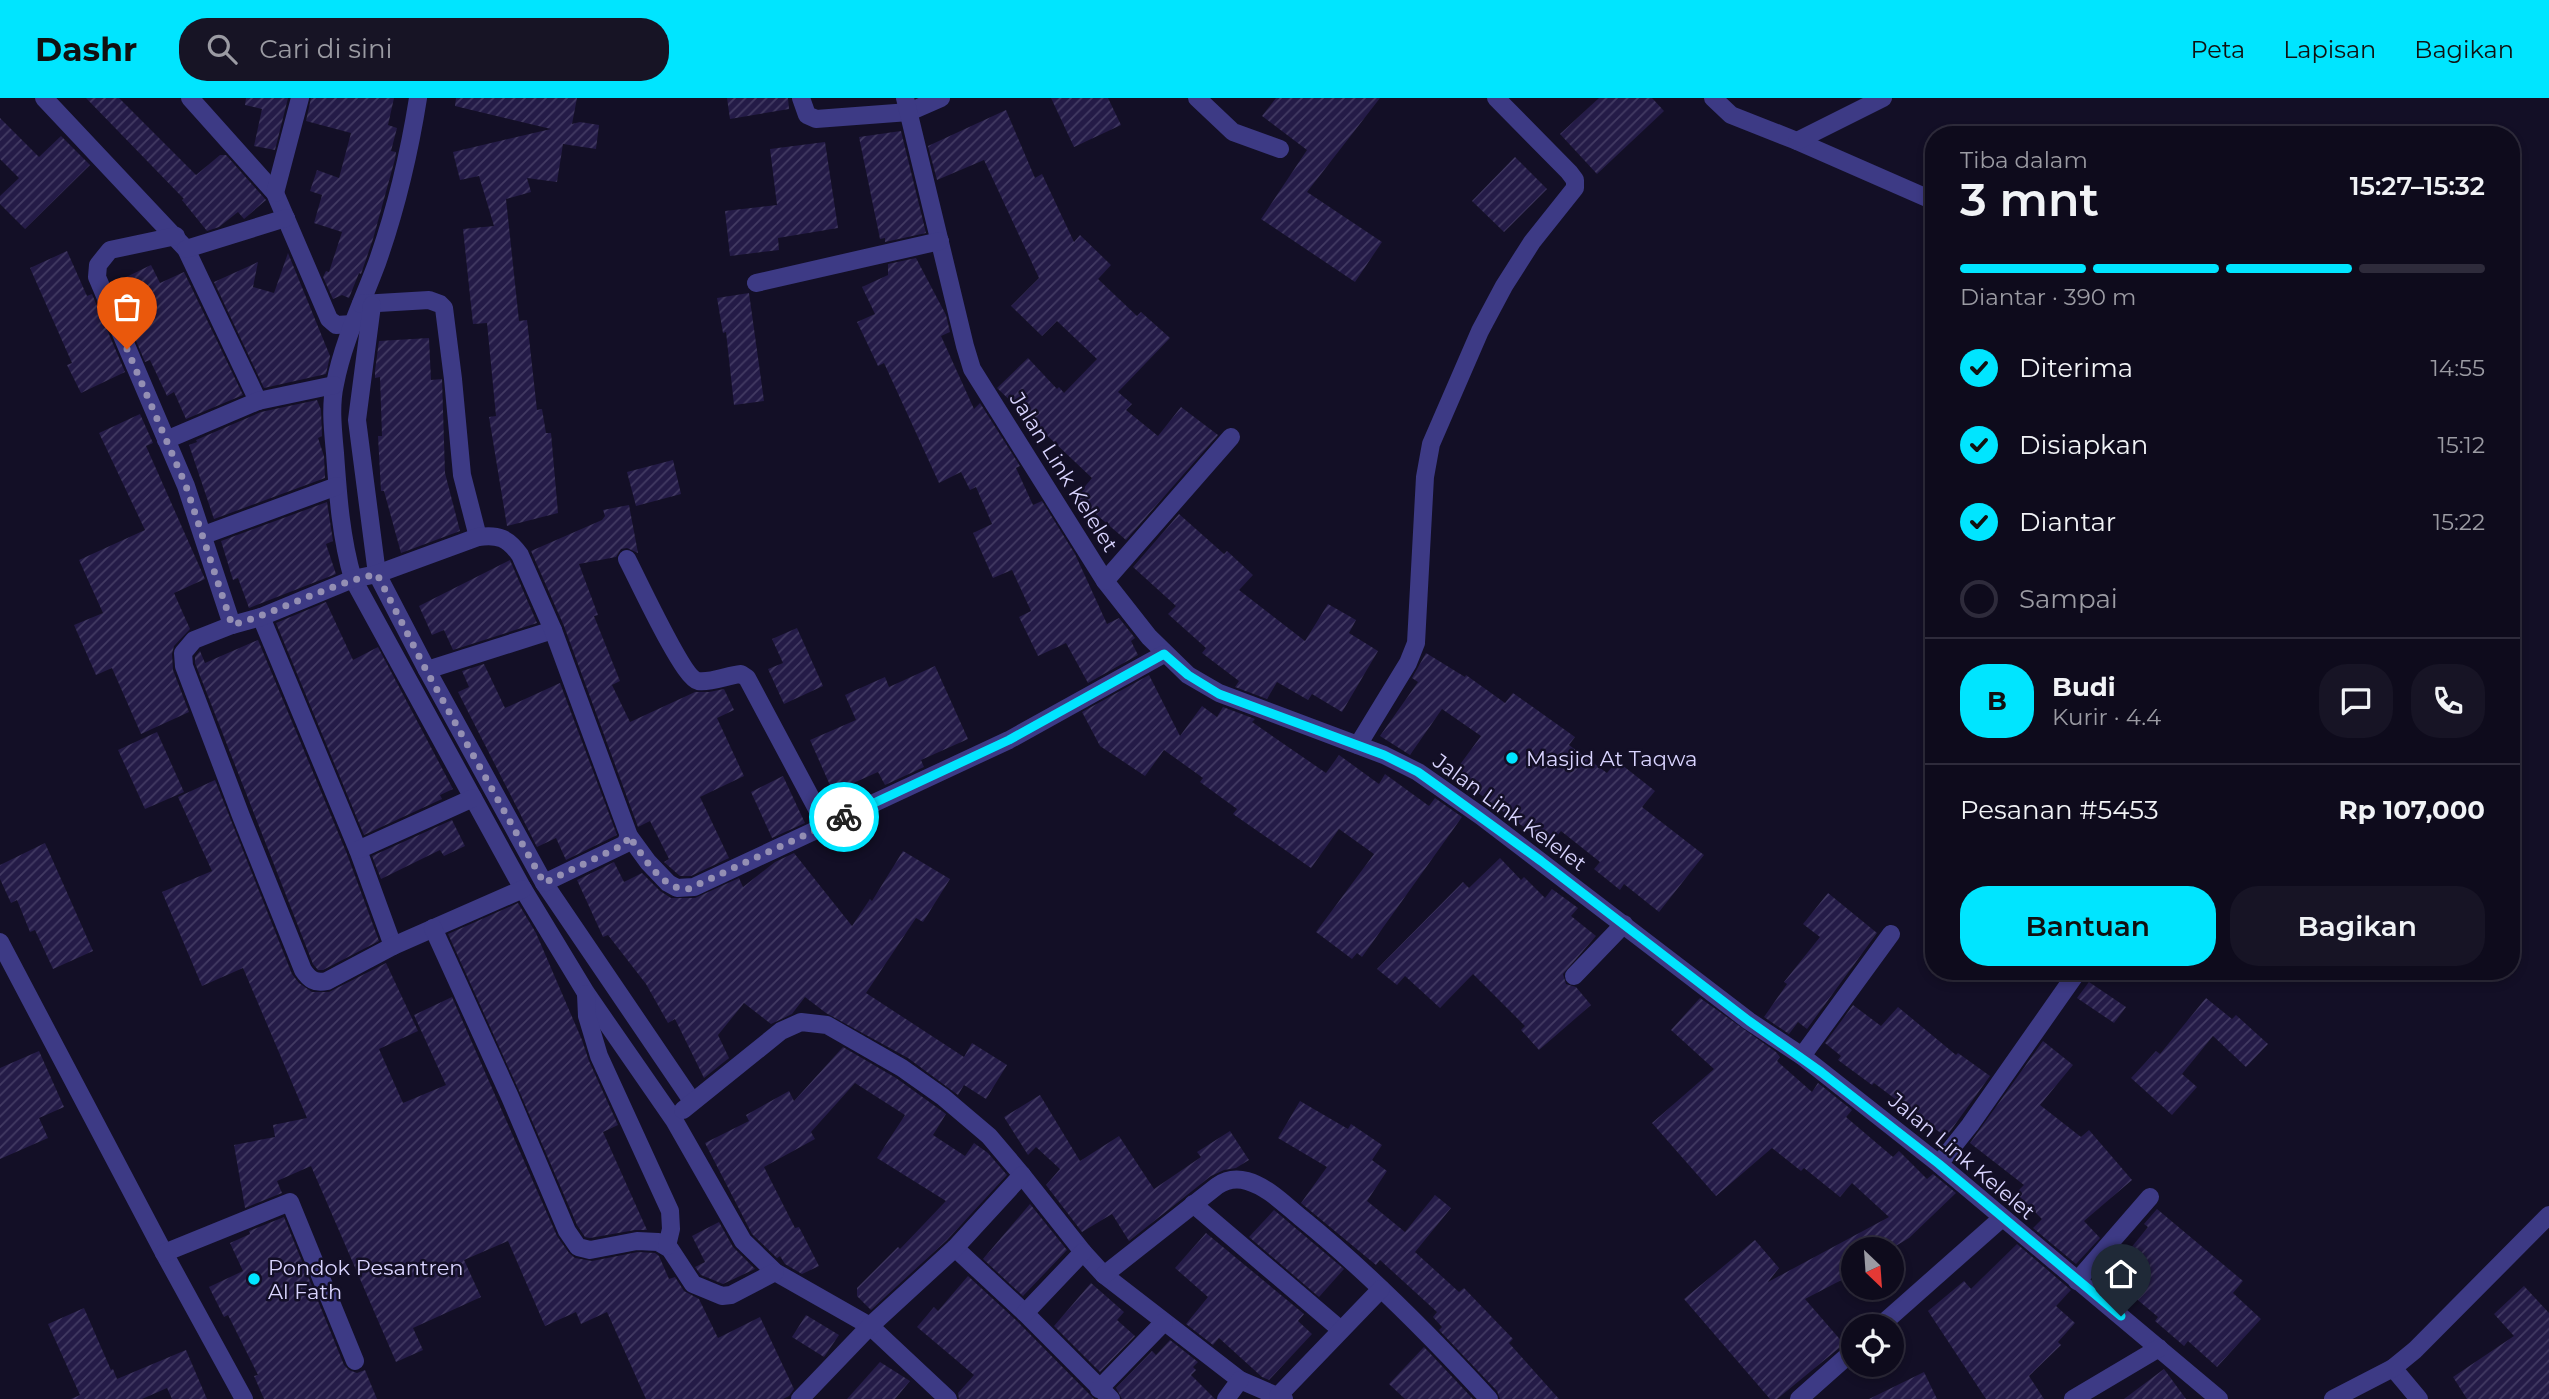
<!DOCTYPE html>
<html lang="id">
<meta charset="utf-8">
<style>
:root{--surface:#0e0b1c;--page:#171425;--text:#f1f3f6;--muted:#9b9ba3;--line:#2e2b3b;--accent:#00e5ff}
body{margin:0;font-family:Montserrat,sans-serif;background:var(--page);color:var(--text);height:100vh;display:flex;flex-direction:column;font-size:26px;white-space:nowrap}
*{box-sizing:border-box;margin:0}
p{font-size:23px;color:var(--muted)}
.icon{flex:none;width:38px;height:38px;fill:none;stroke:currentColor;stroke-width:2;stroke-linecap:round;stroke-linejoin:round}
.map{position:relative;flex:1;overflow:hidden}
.panel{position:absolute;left:1925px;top:28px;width:595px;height:854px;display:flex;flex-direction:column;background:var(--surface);border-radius:28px;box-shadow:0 4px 10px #0003,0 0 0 2px var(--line)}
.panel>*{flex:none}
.needle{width:46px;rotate:155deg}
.tools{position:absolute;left:1841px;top:1139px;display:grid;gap:14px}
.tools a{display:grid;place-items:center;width:63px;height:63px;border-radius:50%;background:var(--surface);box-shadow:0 4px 10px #0003,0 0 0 2px var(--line);font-size:35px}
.pin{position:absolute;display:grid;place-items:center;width:60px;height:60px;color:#fff;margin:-72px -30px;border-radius:50% 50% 50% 0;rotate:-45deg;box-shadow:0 0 7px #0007}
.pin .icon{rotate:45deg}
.courier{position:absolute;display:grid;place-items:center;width:70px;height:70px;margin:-35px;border:5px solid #00e5ff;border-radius:50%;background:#fff;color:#222;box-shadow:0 2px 9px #0007}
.summary em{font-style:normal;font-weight:600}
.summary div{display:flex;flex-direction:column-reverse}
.summary{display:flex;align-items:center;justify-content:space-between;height:119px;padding:0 35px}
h1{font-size:46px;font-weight:600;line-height:52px}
.bar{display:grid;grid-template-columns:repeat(4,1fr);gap:10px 7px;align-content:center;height:84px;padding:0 35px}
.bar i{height:9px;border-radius:5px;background:var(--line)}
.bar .selected{background:var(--accent)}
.bar p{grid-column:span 4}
.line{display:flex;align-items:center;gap:18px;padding:0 35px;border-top:2px solid var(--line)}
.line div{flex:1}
.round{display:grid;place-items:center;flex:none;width:74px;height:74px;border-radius:28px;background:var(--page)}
ol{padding:0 35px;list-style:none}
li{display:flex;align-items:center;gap:21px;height:77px}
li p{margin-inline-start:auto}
li .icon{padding:7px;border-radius:50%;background:var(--accent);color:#111;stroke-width:4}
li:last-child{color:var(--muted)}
li i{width:38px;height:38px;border:4px solid var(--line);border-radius:50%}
.cta{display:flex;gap:14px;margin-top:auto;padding:14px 35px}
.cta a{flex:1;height:80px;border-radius:28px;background:var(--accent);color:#111;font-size:28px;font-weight:600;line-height:80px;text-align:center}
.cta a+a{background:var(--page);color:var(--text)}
header{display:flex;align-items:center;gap:42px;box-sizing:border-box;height:98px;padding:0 35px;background:var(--accent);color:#111}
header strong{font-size:33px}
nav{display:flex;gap:38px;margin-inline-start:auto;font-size:24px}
.search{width:490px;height:63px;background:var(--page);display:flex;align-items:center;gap:18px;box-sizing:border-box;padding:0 24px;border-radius:28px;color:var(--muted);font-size:26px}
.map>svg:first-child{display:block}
.building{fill:url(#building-hatch)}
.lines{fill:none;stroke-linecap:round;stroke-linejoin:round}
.minor{stroke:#3d3a85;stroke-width:18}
.done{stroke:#948fb3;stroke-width:7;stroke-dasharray:0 12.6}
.route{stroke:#00e5ff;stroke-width:9}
.poi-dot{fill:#00e5ff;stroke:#130f26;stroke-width:2.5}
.labels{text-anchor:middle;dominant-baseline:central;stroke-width:5;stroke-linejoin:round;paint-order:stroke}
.street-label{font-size:21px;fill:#d9d4ff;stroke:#130f26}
.poi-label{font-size:21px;fill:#d9d4ff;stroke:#130f26;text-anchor:start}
</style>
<header>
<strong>Dashr</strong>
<div class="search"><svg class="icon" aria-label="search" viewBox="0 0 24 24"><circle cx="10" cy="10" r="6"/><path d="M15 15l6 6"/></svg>Cari di sini</div>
<nav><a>Peta</a><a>Lapisan</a><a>Bagikan</a></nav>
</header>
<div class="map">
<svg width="2549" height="1301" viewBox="0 0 2549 1301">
<defs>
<pattern id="building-hatch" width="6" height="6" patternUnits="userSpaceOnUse" patternTransform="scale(1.75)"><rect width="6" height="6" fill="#241b47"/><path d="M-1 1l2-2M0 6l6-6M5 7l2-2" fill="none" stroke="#433b63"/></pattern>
</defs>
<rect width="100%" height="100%" fill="#130f26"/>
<g class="building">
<polygon points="86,0 119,0 196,77 220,57 226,57 266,102 244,121 238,114 219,129 207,133 182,102 184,101"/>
<polygon points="246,0 288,0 275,52 254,48 262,11 245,7"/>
<polygon points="311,0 394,0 388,27 397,30 391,53 396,54 395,61 373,141 361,176 359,175 349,200 342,197 333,201 323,179 326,173 329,174 342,134 314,125 322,97 310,93 317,72 339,80 351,35 306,23"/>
<polygon points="456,0 577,0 572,26 580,24 599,27 596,51 563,46 557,84 527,80 531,94 506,101 519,223 527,222 537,312 542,311 546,335 551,335 558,415 507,428 489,319 496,318 487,225 473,226 463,131 494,128 479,78 460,82 453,54 551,31 455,8"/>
<polygon points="727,0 788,0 789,11 730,21"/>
<polygon points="1051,0 1108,0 1121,27 1074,49"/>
<polygon points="1276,0 1380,0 1307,94 1382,144 1355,184 1261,121 1307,52 1262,18"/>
<polygon points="1599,0 1652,0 1664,13 1597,76 1560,36"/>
<polygon points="1006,12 1035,80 1042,76 1074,144 1080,137 1111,167 1098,181 1137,218 1141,214 1170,240 1118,294 1132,306 1126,312 1158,338 1181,309 1218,337 1126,442 1076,399 1092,380 997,290 1028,260 1057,291 1059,289 1064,295 1097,261 1057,223 1042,238 1011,208 1039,180 984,62 937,82 928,48"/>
<polygon points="0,20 39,59 61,38 90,67 25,131 0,106 0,98 19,80 0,61"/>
<polygon points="901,33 926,135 885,144 885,140 880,141 859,39"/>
<polygon points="825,44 838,130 778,140 779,152 730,158 725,113 777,107 770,51"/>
<polygon points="1515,59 1547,91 1504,134 1472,103"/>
<polygon points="67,153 87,198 92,196 125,274 81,295 67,267 72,265 30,170"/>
<polygon points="288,155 330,258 326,276 264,290 214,184 258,164 253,189 274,195"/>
<polygon points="916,160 946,217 950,234 941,238 974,311 980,305 1020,368 1016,370 1033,407 1042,403 1075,456 1107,526 1119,520 1135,540 1131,543 1138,557 1088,585 1066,545 1038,558 1019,519 1031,513 1012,472 993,480 973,435 992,426 976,389 970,392 961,374 939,385 884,265 878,268 857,224 875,216 862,189 888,177 888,166"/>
<polygon points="151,167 160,185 184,174 243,297 186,321 174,294 167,298 150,262 145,264 112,186"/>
<polygon points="749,195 764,303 734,307 726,234 723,235 717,200"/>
<polygon points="429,240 431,282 442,281 445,375 460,433 401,455 384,393 381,393 378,338 382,338 380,279 375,280 375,273 379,243"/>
<polygon points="317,302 321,312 322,338 318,340 324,358 325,380 214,421 189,347 197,344 196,342 261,314"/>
<polygon points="140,316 153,345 146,348 205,481 174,495 190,531 174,548 172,556 173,572 189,614 141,636 112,570 96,577 74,527 103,515 79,462 145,432 99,335"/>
<polygon points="673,362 681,396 636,408 627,374"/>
<polygon points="327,404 333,443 326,446 336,476 249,510 238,480 233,482 221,443"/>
<polygon points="629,407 638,455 627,450 621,451 616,459 579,466 598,517 594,518 620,583 612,587 630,624 695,594 709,594 724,591 734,612 717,620 744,678 700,699 729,760 691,778 680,778 664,764 669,761 650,723 638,729 564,528 531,453 602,422 605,418 603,412"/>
<polygon points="1179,416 1224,456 1227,453 1253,477 1239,492 1305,543 1328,506 1356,522 1349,535 1378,553 1342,614 1312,596 1308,602 1277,584 1267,601 1235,589 1239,583 1202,555 1206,550 1168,516 1176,508 1133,469"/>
<polygon points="510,462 537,525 453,552 444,532 432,537 419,508"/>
<polygon points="326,504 353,562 378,549 453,691 440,697 442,701 364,737 276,525"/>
<polygon points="797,530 823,588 784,606 768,571 783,565 772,541"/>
<polygon points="258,542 347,756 379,843 323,872 318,872 313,866 195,565 195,559 200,553 205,565"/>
<polygon points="1426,555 1465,579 1466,577 1505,605 1513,595 1575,639 1569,647 1607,675 1617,663 1655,693 1642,709 1704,757 1659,814 1624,786 1620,792 1594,771 1600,764 1561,733 1549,748 1453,676 1481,638 1442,611 1410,657 1380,638 1418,584 1412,580"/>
<polygon points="484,566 505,610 560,585 617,737 566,762 556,740 537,749 458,594 469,589 462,573"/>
<polygon points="935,568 968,641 921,662 924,669 885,687 878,674 833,694 810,642 856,622 845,597 885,579 889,589"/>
<polygon points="1149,577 1180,638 1202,608 1217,619 1223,609 1255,621 1252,624 1326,675 1339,657 1379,686 1385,676 1429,708 1435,700 1462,719 1362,859 1357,855 1352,861 1316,834 1374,756 1339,731 1311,770 1233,716 1237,711 1200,684 1203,680 1164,652 1145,678 1100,648 1082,614"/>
<polygon points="157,634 184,694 145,711 118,652"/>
<polygon points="783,678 805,725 772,740 751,694"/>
<polygon points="215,682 292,876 299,885 312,894 329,894 386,865 418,933 379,951 403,1005 446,987 414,917 452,899 557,1138 569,1155 575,1160 592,1163 638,1154 655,1155 659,1158 669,1181 675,1179 684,1193 699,1201 718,1240 760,1219 794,1291 789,1298 783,1301 646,1301 607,1214 581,1226 576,1214 545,1228 508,1143 464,1162 481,1199 413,1230 423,1252 396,1264 311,1068 277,1083 282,1095 245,1110 234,1047 275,1039 273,1027 307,1020 243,870 202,888 162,794 212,773 178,699"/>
<polygon points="452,722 465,748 444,758 440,752 381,781 372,758"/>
<polygon points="45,745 93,853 53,871 35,832 30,834 17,802 11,805 0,781 0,767"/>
<polygon points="903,753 950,781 923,824 916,820 866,895 964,959 972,945 1007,967 986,1001 964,987 958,997 908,960 826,915 805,899 792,916 771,926 744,905 718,937 729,960 704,980 675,921 668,925 646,886 608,837 603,839 577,782 614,764 624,784 642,775 660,793 671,800 695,800 739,780 743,789 775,764 794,755 852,828 870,801 872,803"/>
<polygon points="1500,760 1521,782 1524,779 1545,800 1552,791 1578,810 1571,818 1596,838 1563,876 1566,886 1576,889 1591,907 1539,952 1521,932 1525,928 1473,876 1440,910 1405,878 1397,887 1377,871 1463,784 1469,790"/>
<polygon points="1828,795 1877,835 1807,931 1798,924 1789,936 1764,919 1787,886 1784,884 1820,839 1803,826"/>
<polygon points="518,805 536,835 582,942 589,963 618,1027 603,1034 647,1132 635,1132 590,1140 585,1139 577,1127 520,995 448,836"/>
<polygon points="2089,884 2126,909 2114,925 2077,900"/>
<polygon points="1700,900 1776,954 1780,959 1777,963 1812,994 1818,985 1852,1012 1846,1019 1893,1059 1899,1053 1927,1081 1933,1076 1956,1095 1909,1140 1889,1152 1853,1152 1853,1176 1805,1201 1844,1246 1777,1301 1770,1301 1684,1201 1755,1142 1779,1170 1768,1184 1889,1119 1852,1085 1840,1099 1804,1070 1801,1073 1772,1050 1716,1098 1652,1025 1714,971 1671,932"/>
<polygon points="2206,900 2232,921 2236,917 2268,946 2246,969 2213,938 2182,976 2197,989 2172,1017 2131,980 2156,953 2160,956"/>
<polygon points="1853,907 1881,928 1898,909 1956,957 1958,955 1990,978 1946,1039 1874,985 1872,987 1838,962 1841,958 1825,945"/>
<polygon points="2043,943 2073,967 2040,1007 2081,1039 2089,1032 2132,1082 2084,1123 2100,1140 2076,1166 2033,1130 2042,1121 2016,1095 2024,1087 1970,1045"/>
<polygon points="843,949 896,980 946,1016 933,1037 965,1058 974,1045 988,1055 1007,1077 947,1142 871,1212 857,1198 857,1190 898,1149 900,1151 946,1103 877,1060 905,1017 855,985 811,1034 815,1041 764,1069 795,1130 799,1129 819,1168 802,1176 785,1166 780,1158 777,1160 752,1136 705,1045 749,1023 746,1017 789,993 794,1003"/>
<polygon points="39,953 64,1009 39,1020 48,1040 0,1061 0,970"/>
<polygon points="1040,997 1080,1063 1119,1038 1154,1091 1201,1059 1197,1054 1230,1033 1249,1062 1236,1070 1224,1072 1211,1078 1129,1143 1112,1116 1082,1134 1046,1087 1060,1071 1036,1049 1028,1057 1004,1019"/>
<polygon points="1300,1003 1348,1031 1351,1026 1382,1047 1372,1062 1387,1073 1367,1103 1405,1134 1435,1097 1451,1110 1415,1154 1459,1194 1464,1190 1513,1241 1509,1245 1559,1301 1500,1301 1497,1293 1439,1232 1442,1229 1433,1219 1437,1214 1380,1162 1376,1167 1301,1105 1327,1069 1278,1040"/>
<polygon points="1030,1106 1067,1152 1023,1198 983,1161"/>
<polygon points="2157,1111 2243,1183 2233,1195 2261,1221 2217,1269 2188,1243 2184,1248 2155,1223 2158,1219 2102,1172 2115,1156 2121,1162 2148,1129 2144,1126"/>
<polygon points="1274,1112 1344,1171 1319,1199 1249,1139"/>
<polygon points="284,1119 344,1267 349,1272 357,1275 365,1272 377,1301 264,1301 254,1278 258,1277 228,1217 224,1219 209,1189 243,1173 230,1145 250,1136 249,1133"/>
<polygon points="719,1124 733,1149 755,1171 723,1186 701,1177 695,1169 705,1164 692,1138"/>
<polygon points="1206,1135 1304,1216 1298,1223 1312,1236 1269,1282 1262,1279 1219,1240 1213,1247 1186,1226 1208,1199 1175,1170"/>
<polygon points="2017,1146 2071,1192 2056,1208 2075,1225 2058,1244 2061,1247 2029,1278 2044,1301 1986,1301 1928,1213 1964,1183 1971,1191"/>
<polygon points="968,1178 1017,1223 1094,1301 959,1301 958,1295 974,1277 917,1229 934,1209 938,1213"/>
<polygon points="1091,1185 1124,1214 1117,1222 1135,1238 1100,1274 1054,1228"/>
<polygon points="2524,1188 2549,1215 2549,1301 2467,1301 2453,1279 2514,1238 2494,1216"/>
<polygon points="84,1210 111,1272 113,1271 117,1281 186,1252 207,1301 172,1301 167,1290 142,1301 71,1301 80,1297 48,1226"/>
<polygon points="806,1217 839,1237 824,1259 792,1239"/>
<polygon points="1170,1242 1198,1264 1193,1269 1196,1272 1191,1277 1215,1301 1122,1301 1116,1290 1152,1253 1156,1257"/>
<polygon points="1424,1249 1458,1285 1473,1301 1405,1301 1389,1286"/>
<polygon points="880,1264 910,1283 895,1301 847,1301"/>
<polygon points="2164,1271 2186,1301 2124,1301"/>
<polygon points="1924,1274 1937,1301 1869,1301"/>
</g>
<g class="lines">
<g class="minor">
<polyline points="44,0 186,151 258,303"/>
<polyline points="190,0 275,95 329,221 336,227 353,226"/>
<path d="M418 0C409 57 396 111 377 165 362 205 343 244 335 286 330 308 333 333 335 355 338 398 341 440 353 481L523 791 586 895 674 1022 743 1143 775 1174 870 1228 948 1301"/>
<polyline points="801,0 807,17 816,21 909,14 941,0"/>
<polyline points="905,0 965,248 972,271 1105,483 1149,539 1188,577 1219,595 1384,657 1418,674 1481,718 1749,923 1802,958 1939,1066 2219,1301"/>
<polyline points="1197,0 1233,34 1280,51"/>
<polyline points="1713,0 1731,17 1797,43 1934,103"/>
<polyline points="1797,43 1883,0"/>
<polyline points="275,95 300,0"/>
<polyline points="176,138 110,152 98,167 97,179 186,388 232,527"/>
<polyline points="186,151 286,120"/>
<polyline points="756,185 940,143"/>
<polyline points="361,206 429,202 440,206 444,210 453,281 462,377 478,439"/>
<polyline points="372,207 357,322 377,476 427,572 544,785 692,1003"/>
<polyline points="166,342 258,303 334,287"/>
<polyline points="204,437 337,388"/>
<path d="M627 461C637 480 683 580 698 583 711 585 728 577 741 576L747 580 826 728"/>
<polyline points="1105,483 1231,339"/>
<polyline points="261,519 358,752 393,848"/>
<polyline points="427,572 553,532"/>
<polyline points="1358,647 1408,565 1416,545 1425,379 1431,346 1480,233 1504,188 1532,144 1575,90 1575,82 1569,74 1496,0"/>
<polyline points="358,752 473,700"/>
<polyline points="544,785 625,746 629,738"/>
<path d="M523 791 393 848 327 883C315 886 309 881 303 872L241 718 184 568 183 555 194 542 232 527 261 519 353 481 377 476 478 439C498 436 508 440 520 457L553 532 629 738 648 764 668 785 677 790 694 789 1009 642 1164 556"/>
<polyline points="433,830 510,999 567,1133 578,1149 590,1152 637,1143 658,1144 670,1151 693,1186 722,1198 731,1197 775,1174"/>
<polyline points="0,844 164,1155 244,1301"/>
<polyline points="1574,878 1624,826"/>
<polyline points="586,896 587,918 599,958 670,1113 671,1131 667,1148"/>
<polyline points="1802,958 1891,836"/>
<polyline points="683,1012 781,933 801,924 827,927 902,970 943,999 989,1038 1022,1077 1083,1154 1104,1177 1240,1282 1284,1301"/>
<polyline points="1939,1066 1970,1027 2078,873"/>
<polyline points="1193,1106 1341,1232"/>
<polyline points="955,1150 1025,1215 1111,1301"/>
<polyline points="164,1155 290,1104 355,1263"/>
<path d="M1104 1177 1217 1088C1227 1081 1236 1080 1247 1083 1268 1089 1284 1106 1300 1119 1368 1174 1430 1237 1489 1301"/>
<polyline points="2077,1183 2150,1099"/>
<polyline points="1025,1215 1083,1154"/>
<polyline points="1880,1228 2002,1120"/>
<polyline points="2393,1270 2419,1301"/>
<polyline points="1099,1291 1164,1224"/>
<polyline points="1278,1298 1381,1191"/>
<polyline points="800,1301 870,1228 955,1150 1022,1077"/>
<polyline points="1226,1301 1240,1282"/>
<polyline points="1799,1301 1853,1253"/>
<polyline points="2073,1301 2159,1250"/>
<polyline points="2333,1301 2393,1270 2415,1252 2549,1117"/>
</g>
</g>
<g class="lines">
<path class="done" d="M127 251 186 388 232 527C281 513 327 487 377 476L426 572 544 785 625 746 629 738C643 757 661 792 688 791L844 719"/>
<polyline class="route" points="844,719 1009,642 1164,556 1188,577 1219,596 1384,657 1418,674 1439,689 1541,763 1749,923 1821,974 1939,1066 2121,1218"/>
</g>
<g class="poi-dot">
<circle cx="1512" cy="660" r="7"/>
<circle cx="254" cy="1181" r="7"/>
</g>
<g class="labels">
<g class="street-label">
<text transform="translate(1064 374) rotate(58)">Jalan Link Kelelet</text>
<text transform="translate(1510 714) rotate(36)">Jalan Link Kelelet</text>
<text transform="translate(1962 1058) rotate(40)">Jalan Link Kelelet</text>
</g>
<g class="poi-label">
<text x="1526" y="660">Masjid At Taqwa</text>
<text x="268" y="1169">Pondok Pesantren<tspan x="268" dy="24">Al Fath</tspan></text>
</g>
</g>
</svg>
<div class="tools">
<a><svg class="needle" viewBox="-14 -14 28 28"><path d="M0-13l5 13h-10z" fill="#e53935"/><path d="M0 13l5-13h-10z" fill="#9b9ba3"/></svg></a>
<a><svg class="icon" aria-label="locate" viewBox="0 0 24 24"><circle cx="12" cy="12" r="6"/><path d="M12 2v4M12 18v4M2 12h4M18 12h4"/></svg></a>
</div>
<div class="pin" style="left:127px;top:251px;background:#ea580c"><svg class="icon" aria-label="bag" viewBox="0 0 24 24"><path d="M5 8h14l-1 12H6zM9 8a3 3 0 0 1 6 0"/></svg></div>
<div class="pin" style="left:2121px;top:1218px;background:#1f2937"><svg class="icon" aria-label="home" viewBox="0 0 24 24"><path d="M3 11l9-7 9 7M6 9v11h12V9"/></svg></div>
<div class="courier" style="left:844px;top:719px"><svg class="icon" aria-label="bike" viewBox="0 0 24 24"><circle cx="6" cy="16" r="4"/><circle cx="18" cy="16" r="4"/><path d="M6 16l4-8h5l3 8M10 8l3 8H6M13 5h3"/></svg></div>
<section class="panel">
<div class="summary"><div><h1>3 mnt</h1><p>Tiba dalam</p></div><em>15:27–15:32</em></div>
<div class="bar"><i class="selected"></i><i class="selected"></i><i class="selected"></i><i></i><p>Diantar · 390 m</p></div>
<ol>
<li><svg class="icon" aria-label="check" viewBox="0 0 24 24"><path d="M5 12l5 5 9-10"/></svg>Diterima<p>14:55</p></li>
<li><svg class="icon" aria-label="check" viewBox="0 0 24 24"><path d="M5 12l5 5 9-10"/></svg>Disiapkan<p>15:12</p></li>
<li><svg class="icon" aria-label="check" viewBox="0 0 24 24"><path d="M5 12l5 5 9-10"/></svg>Diantar<p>15:22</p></li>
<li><i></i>Sampai</li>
</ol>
<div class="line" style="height:126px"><b class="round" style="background:var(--accent);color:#111">B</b><div><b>Budi</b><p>Kurir · 4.4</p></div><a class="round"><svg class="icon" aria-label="chat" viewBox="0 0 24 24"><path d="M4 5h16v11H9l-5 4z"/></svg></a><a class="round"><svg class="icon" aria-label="phone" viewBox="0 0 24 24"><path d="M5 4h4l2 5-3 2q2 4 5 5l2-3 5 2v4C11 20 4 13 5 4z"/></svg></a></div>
<div class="line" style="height:91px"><div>Pesanan #5453</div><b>Rp 107,000</b></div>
<div class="cta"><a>Bantuan</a><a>Bagikan</a></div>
</section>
</div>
